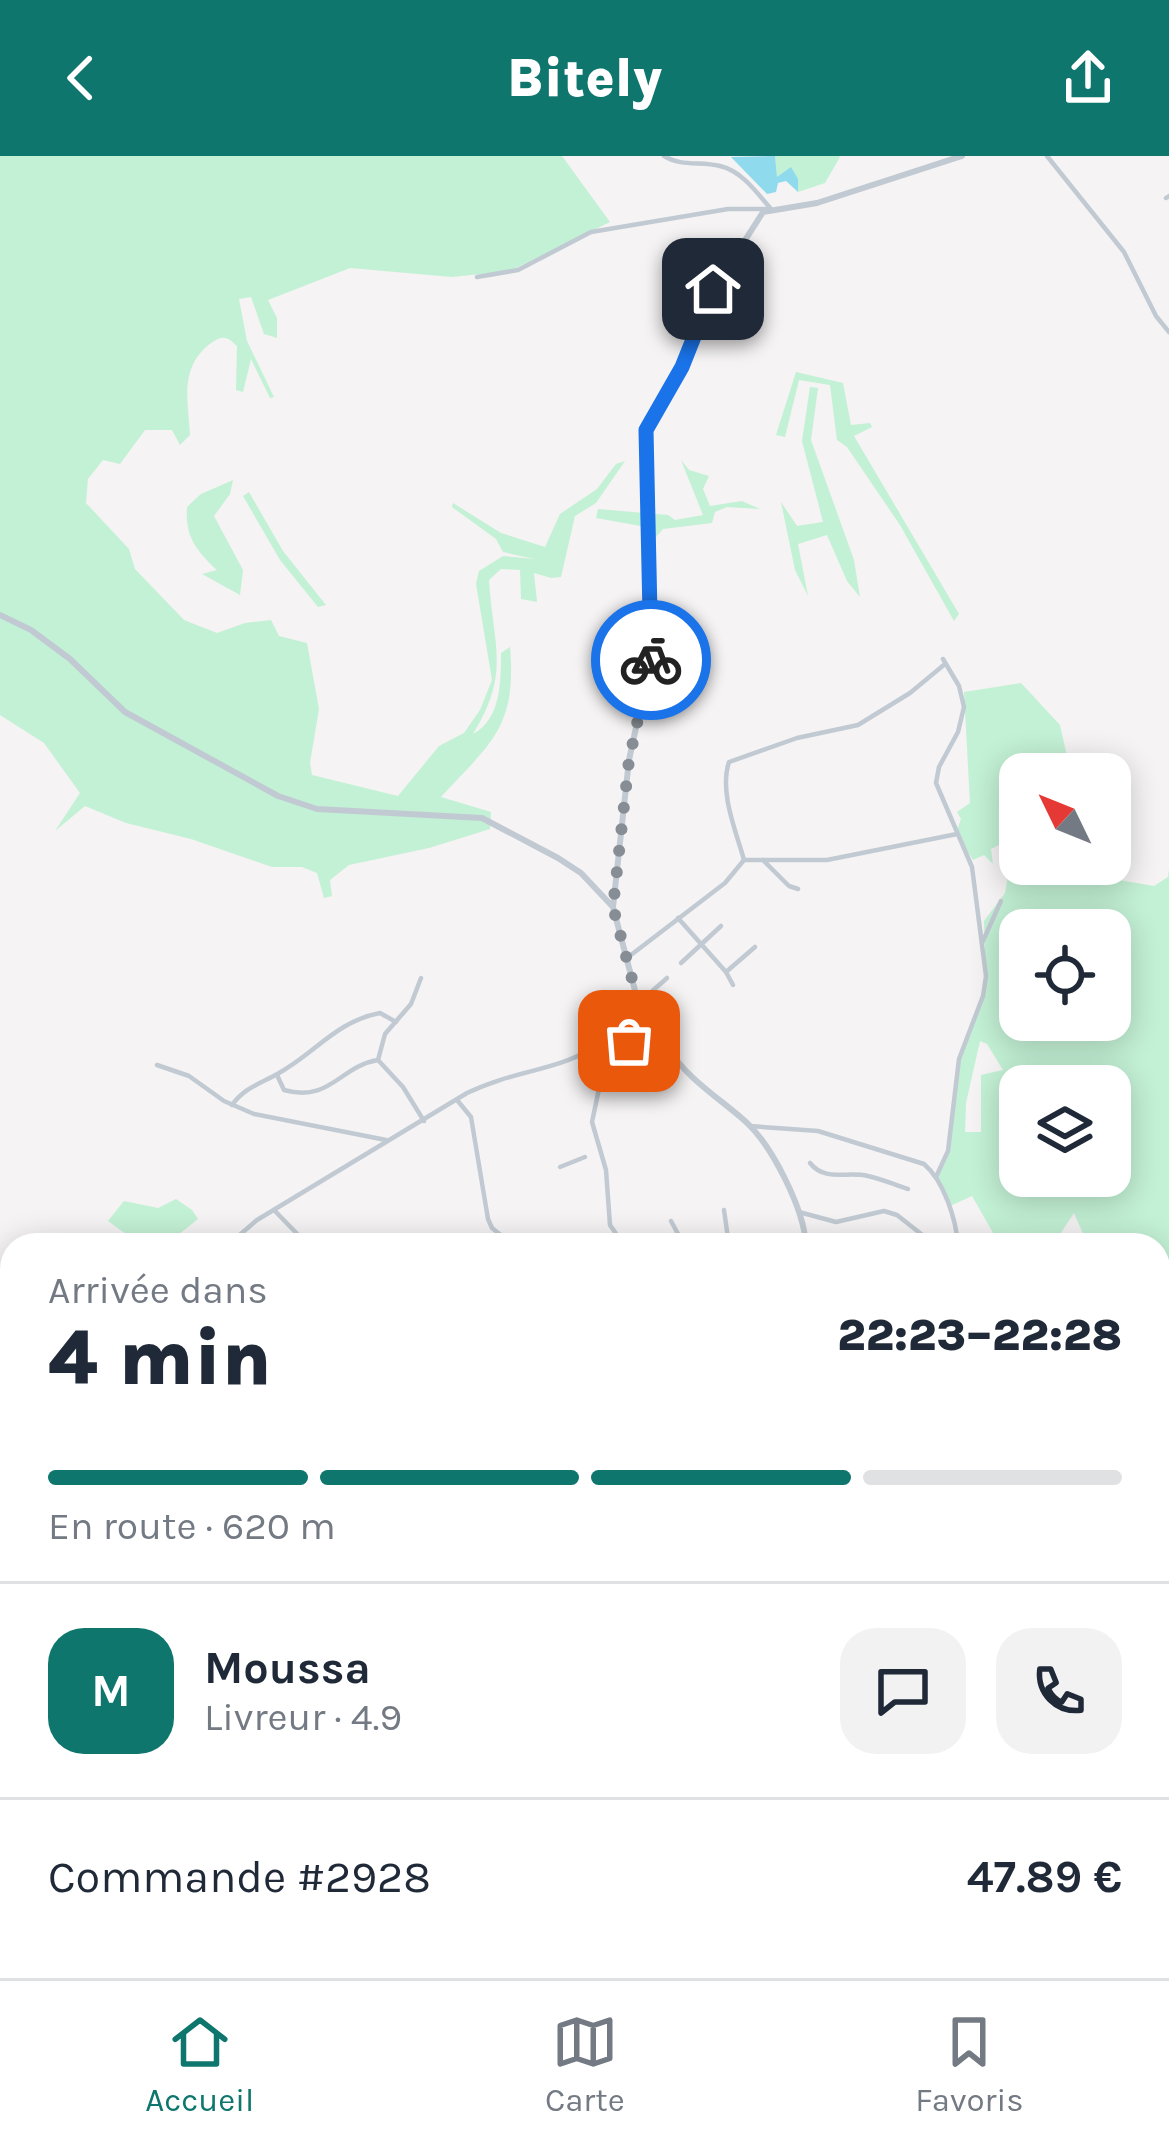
<!DOCTYPE html>
<html lang="fr">
<meta charset="utf-8">
<style>
:root{--surface:#fff;--page:#f2f2f3;--text:#1f2937;--muted:#747a83;--line:#e0e1e3;--accent:#0f766e}
body{margin:0;font-family:Karla,sans-serif;background:var(--page);color:var(--text);height:100vh;display:flex;flex-direction:column;font-size:45px;white-space:nowrap}
*{box-sizing:border-box;margin:0}
p{font-size:39px;color:var(--muted)}
.icon{flex:none;width:66px;height:66px;fill:none;stroke:currentColor;stroke-width:2;stroke-linecap:round;stroke-linejoin:round}
.map{position:relative;flex:1;overflow:hidden}
.sheet{position:absolute;left:0px;top:1077px;width:1170px;height:747px;display:flex;flex-direction:column;background:var(--surface);border-radius:36px 36px 0 0;box-shadow:0 6px 30px #0003}
.sheet>*{flex:none}
.needle{width:78px;rotate:313deg}
.tools{position:absolute;left:999px;top:597px;display:grid;gap:24px}
.tools a{display:grid;place-items:center;width:132px;height:132px;border-radius:24px;background:var(--surface);box-shadow:0 6px 30px #0003;font-size:60px}
.pin{position:absolute;display:grid;place-items:center;width:102px;height:102px;color:#fff;margin:-51px;border-radius:24px;box-shadow:0 6px 18px #0006}
.courier{position:absolute;display:grid;place-items:center;width:120px;height:120px;margin:-60px;border:9px solid #1a73e8;border-radius:50%;background:#fff;color:#222;box-shadow:0 3px 15px #0007}
.head em{font-style:normal;font-weight:800}
.head div{display:flex;flex-direction:column-reverse}
.head{display:flex;align-items:center;justify-content:space-between;height:204px;padding:0 48px}
h1{font-size:78px;font-weight:800;line-height:90px}
.bar{display:grid;grid-template-columns:repeat(4,1fr);gap:18px 12px;align-content:center;height:144px;padding:0 48px}
.bar i{height:15px;border-radius:9px;background:var(--line)}
.bar .current{background:var(--accent)}
.bar p{grid-column:span 4}
.line{display:flex;align-items:center;gap:30px;padding:0 48px;border-top:3px solid var(--line)}
.line div{flex:1}
.round{display:grid;place-items:center;flex:none;width:126px;height:126px;border-radius:36px;background:var(--page)}
header{display:flex;justify-content:space-between;align-items:center;height:156px;padding:0 48px;background:var(--accent);color:#fff;font-size:54px;font-weight:800}
.menu{display:flex;justify-content:space-around;align-items:center;height:168px;border-top:3px solid var(--line);background:var(--surface);font-size:33px;color:var(--muted)}
.menu a{display:grid;justify-items:center;gap:6px}
.menu .current{color:var(--accent)}
.map>svg:first-child{display:block}
.green{fill:#c3f1d5;fill-rule:evenodd}
.water{fill:#90daee}
.lines{fill:none;stroke-linecap:round;stroke-linejoin:round}
.canal{stroke:#90daee;stroke-width:6}
.minor{stroke:#c1cad2;stroke-width:4.5}
.tertiary{stroke:#c1cad2;stroke-width:6}
.rail-casing{stroke:#b5b8bd;stroke-width:8}
.rail{stroke:#fff;stroke-width:3;stroke-dasharray:9;stroke-linecap:butt}
.done{stroke:#868d94;stroke-width:12;stroke-dasharray:0 21.6}
.route{stroke:#1a73e8;stroke-width:15}
</style>
<header><svg class="icon" aria-label="back" viewBox="0 0 24 24"><path d="M15 5l-7 7 7 7"/></svg>Bitely<svg class="icon" aria-label="share" viewBox="0 0 24 24"><path d="M12 15V3M7 8l5-5 5 5M5 13v7h14v-7"/></svg></header>
<div class="map">
<svg width="1169" height="1822" viewBox="0 0 1169 1822">
<rect width="100%" height="100%" fill="#f5f3f3"/>
<g class="green">
<path d="M0 0H562L610 66 510 115 452 121 350 112 268 144 277 162V182L264 178 251 141 239 143 247 185 274 241 270 242 251 203 243 236 236 234 237 190C227 180 223 179 211 187 179 211 188 244 190 279L180 289 172 274H145L120 308 103 304 88 323 86 347 129 393 135 413 184 464 217 477 245 467 271 464 279 480 307 487 319 553 310 607 312 619 398 640 439 590 464 577 480 554 492 524 476 428 479 415 503 400 534 403 503 396 496 383 452 351 453 347 501 377 545 391 560 358 597 333 616 308 625 305 596 347 575 360 561 421 551 422 534 417 537 446 521 443 520 414 501 413 489 424C493 490 511 516 473 578 501 563 501 526 501 497L510 491C517 573 490 587 441 641L491 656 490 673 429 692 349 709 330 724 332 740 324 742 317 717 302 711H272L191 683 126 667 85 650 55 675 80 637 44 587 0 559Z"/>
<polygon points="775,0 839,0 840,1 825,27 798,36 798,23 777,22"/>
<polygon points="796,216 843,227 851,269 870,267 872,271 854,280 959,458 954,465 900,369 847,291 837,284 830,229 799,224 785,281 776,279"/>
<polygon points="810,231 818,232 811,284 854,404 860,441 847,425 827,379 798,388 808,440 795,414 781,346 797,370 823,366 802,285"/>
<polygon points="681,304 689,314 709,320 703,333 710,350 742,345 760,353 727,351 715,356 712,367 663,373 656,381 646,371 596,362 598,353 668,359 675,364 703,359"/>
<path d="M233 324 230 338 214 360 243 414 240 439 202 418 217 414C196 394 185 381 187 351L201 338Z"/>
<polygon points="249,336 283,395 326,449 318,451 280,404 243,340"/>
<path d="M1021 527 1060 569 1071 618H1020V708H1110V658L1124 695 1119 724 1154 730 1168 721 1169 713V1193L1158 1172V1089H1088L1074 1057 1053 1089H1000L972 1040 950 1050 938 1021 949 998 960 900 986 828 984 765 1005 737 1011 704 999 689 991 693 993 708 984 699 973 704 956 677 961 663 957 656 970 647 964 536ZM1020 774H1110V864H1020ZM980 885 987 888 1003 914 981 919V976H965L966 947ZM1020 930H1110V1020H1020Z"/>
<polygon points="638,847 664,890 659,895 616,879"/>
<path d="M176 1043 192 1054 198 1063C157 1097 150 1096 108 1065L124 1045 158 1052Z"/>
<polygon points="0,1222 12,1235 12,1578 4,1575 12,1601 12,1676 0,1670"/>
<polygon points="1158,1258 1169,1260 1169,1508 1158,1499"/>
<polygon points="1158,1502 1169,1514 1169,1643 1158,1636"/>
<polygon points="433,1812 528,1812 570,1822 443,1822 434,1820"/>
</g>
<polygon class="water" points="775,0 777,21 791,11 798,23 798,36 786,25 778,27 776,36 767,38 731,1"/>
<g class="lines">
<g class="canal">
<polyline points="0,1765 12,1762"/>
<polyline points="1158,1806 1169,1813"/>
</g>
<g class="minor">
<path d="M664 0C682 11 700 5 720 10 742 15 757 37 771 53"/>
<polyline points="1047,0 1124,96 1156,160 1169,176"/>
<polyline points="1166,42 1169,40"/>
<polyline points="477,121 518,114 591,76 728,53 766,53"/>
<path d="M744 704C736 675 719 636 729 606L797 582 858 569 910 537 945 508"/>
<polyline points="744,704 827,704 957,678"/>
<polyline points="763,704 789,730 798,733"/>
<polyline points="678,762 726,816 755,791"/>
<polyline points="982,787 1001,745"/>
<polyline points="627,802 725,727 744,704"/>
<polyline points="681,807 721,770"/>
<polyline points="726,816 733,829"/>
<polyline points="421,822 411,848 385,878 378,904 403,931 424,965"/>
<polyline points="640,846 667,822"/>
<polyline points="612,881 662,897 670,895"/>
<polyline points="586,896 600,928 592,966 606,1014 610,1069 624,1089"/>
<polyline points="157,909 189,920 224,945 254,958 386,984"/>
<path d="M277 919 284 934C330 947 340 910 378 904"/>
<polyline points="457,944 471,961 488,1063 492,1072 513,1089"/>
<path d="M232 949C245 931 262 927 279 917 315 897 337 865 380 857L396 866"/>
<path d="M750 970 818 975 924 1008C944 1025 956 1063 958 1089"/>
<path d="M810 1007C825 1026 847 1015 868 1020 882 1023 895 1029 908 1033"/>
<polyline points="560,1011 585,1001"/>
<polyline points="936,1021 948,995 959,903 983,840 986,820 972,711 936,627 939,611 958,576 964,551 959,530 943,503"/>
<polyline points="274,1054 308,1089"/>
<polyline points="724,1054 729,1089"/>
<polyline points="799,1056 836,1066 884,1055 897,1059 930,1085 947,1089"/>
<polyline points="671,1065 684,1089"/>
<path d="M228 1089 257 1064 467 937C535 904 595 920 637 842L670 895"/>
<polyline points="0,1755 12,1753"/>
<polyline points="128,1812 131,1822"/>
<polyline points="188,1812 191,1822"/>
<polyline points="818,1812 857,1822"/>
</g>
<g class="tertiary">
<polyline points="0,459 31,474 70,503 125,556 278,640 317,653 482,662 558,702 581,717 613,751 637,842"/>
<polyline points="613,751 629,604 652,497 647,270 682,211 714,133 763,56 817,47 962,0"/>
<path d="M670 895C687 922 720 943 745 965 772 989 804 1053 806 1089"/>
<polyline points="1158,1538 1169,1548"/>
<polyline points="0,1725 12,1728"/>
<polyline points="371,1812 414,1822"/>
</g>
<g class="rail-casing">
<g id="rail">
<polyline points="0,1685 12,1691"/>
<polyline points="550,1812 590,1822"/>
</g>
</g>
<use href="#rail" class="rail"/>
</g>
<g class="lines">
<polyline class="done" points="629,885 611,881 637,842 613,751 629,604 651,504"/>
<polyline class="route" points="651,504 646,274 682,211 713,133"/>
</g>
</svg>
<div class="tools">
<a><svg class="needle" viewBox="-14 -14 28 28"><path d="M0-13l5 13h-10z" fill="#e53935"/><path d="M0 13l5-13h-10z" fill="#747a83"/></svg></a>
<a><svg class="icon" aria-label="locate" viewBox="0 0 24 24"><circle cx="12" cy="12" r="6"/><path d="M12 2v4M12 18v4M2 12h4M18 12h4"/></svg></a>
<a><svg class="icon" aria-label="layers" viewBox="0 0 24 24"><path d="M12 4l9 5-9 5-9-5zM3 14l9 5 9-5"/></svg></a>
</div>
<div class="pin" style="left:629px;top:885px;background:#ea580c"><svg class="icon" aria-label="bag" viewBox="0 0 24 24"><path d="M5 8h14l-1 12H6zM9 8a3 3 0 0 1 6 0"/></svg></div>
<div class="pin" style="left:713px;top:133px;background:#1f2937"><svg class="icon" aria-label="home" viewBox="0 0 24 24"><path d="M3 11l9-7 9 7M6 9v11h12V9"/></svg></div>
<div class="courier" style="left:651px;top:504px"><svg class="icon" aria-label="bike" viewBox="0 0 24 24"><circle cx="6" cy="16" r="4"/><circle cx="18" cy="16" r="4"/><path d="M6 16l4-8h5l3 8M10 8l3 8H6M13 5h3"/></svg></div>
<section class="sheet">
<div class="head"><div><h1>4 min</h1><p>Arrivée dans</p></div><em>22:23–22:28</em></div>
<div class="bar"><i class="current"></i><i class="current"></i><i class="current"></i><i></i><p>En route · 620 m</p></div>
<div class="line" style="height:216px"><b class="round" style="background:var(--accent);color:#fff">M</b><div><b>Moussa</b><p>Livreur · 4.9</p></div><a class="round"><svg class="icon" aria-label="chat" viewBox="0 0 24 24"><path d="M4 5h16v11H9l-5 4z"/></svg></a><a class="round"><svg class="icon" aria-label="phone" viewBox="0 0 24 24"><path d="M5 4h4l2 5-3 2q2 4 5 5l2-3 5 2v4C11 20 4 13 5 4z"/></svg></a></div>
<div class="line" style="height:156px"><div>Commande #2928</div><b>47.89 €</b></div>
</section>
</div>
<nav class="menu">
<a class="current"><svg class="icon" aria-label="home" viewBox="0 0 24 24"><path d="M3 11l9-7 9 7M6 9v11h12V9"/></svg>Accueil</a>
<a><svg class="icon" aria-label="map" viewBox="0 0 24 24"><path d="M3 6l6-2 6 2 6-2v14l-6 2-6-2-6 2zM9 4v14M15 6v14"/></svg>Carte</a>
<a><svg class="icon" aria-label="saved" viewBox="0 0 24 24"><path d="M7 4h10v16l-5-4-5 4z"/></svg>Favoris</a>
</nav>
